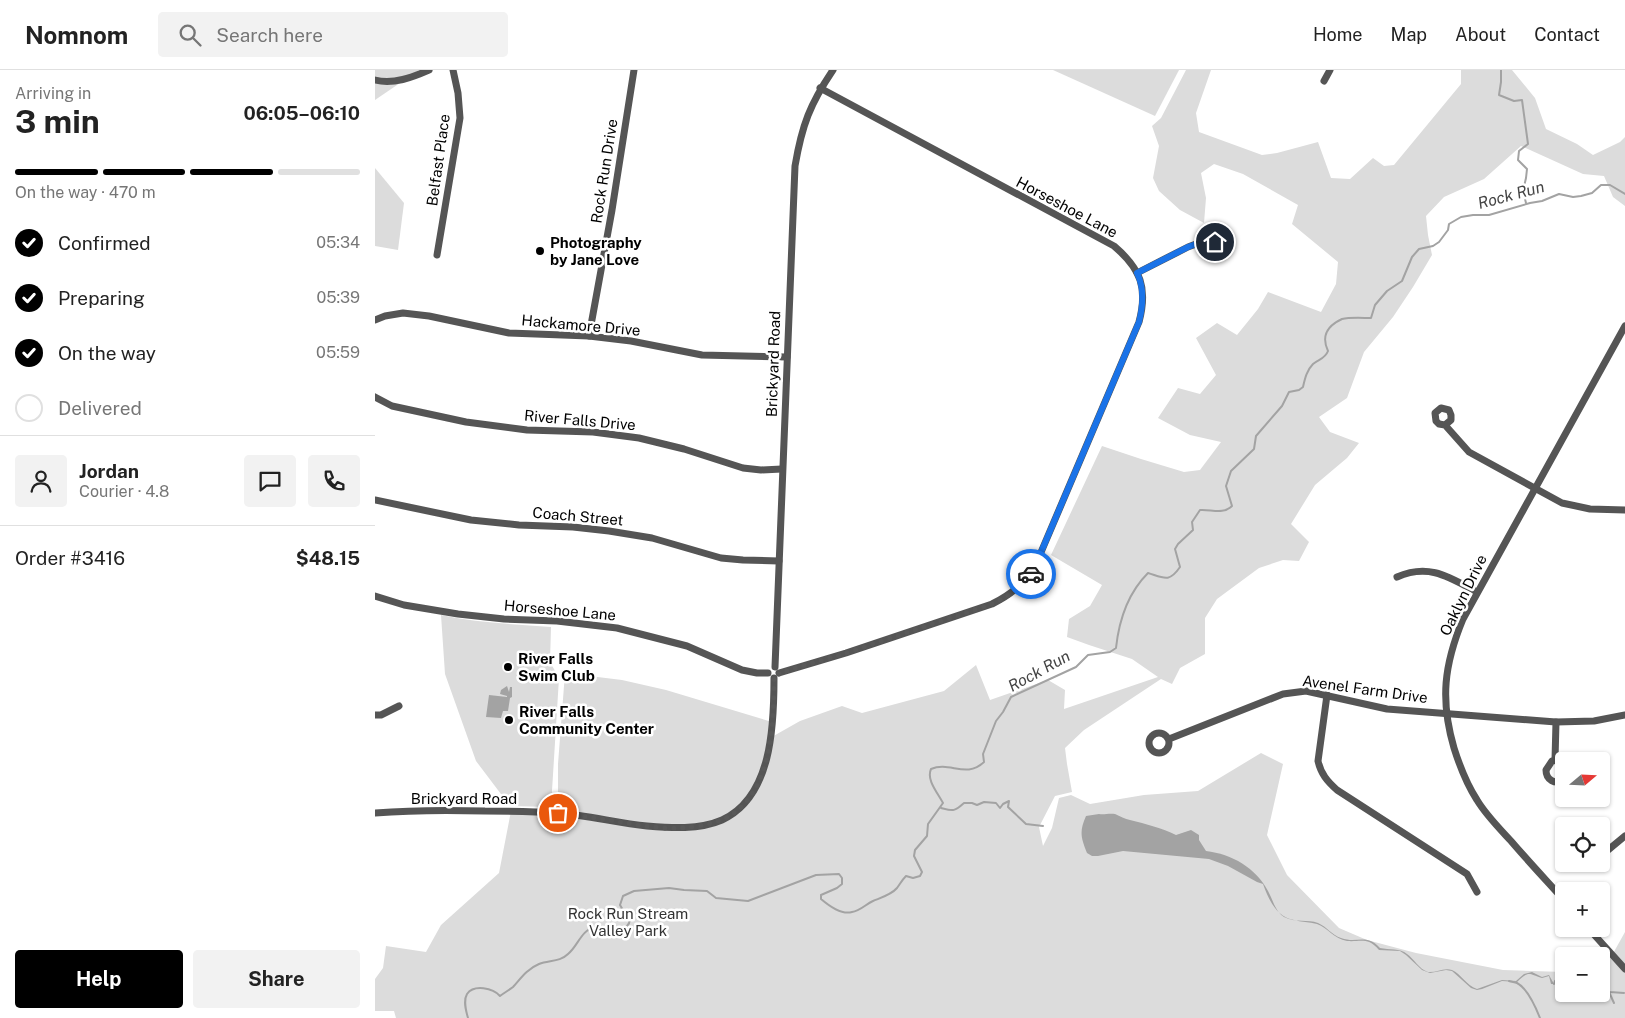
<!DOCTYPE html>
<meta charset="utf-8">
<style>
:root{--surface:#fff;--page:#f2f2f2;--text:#222;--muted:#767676;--line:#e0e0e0;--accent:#000}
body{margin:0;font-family:"Public Sans",sans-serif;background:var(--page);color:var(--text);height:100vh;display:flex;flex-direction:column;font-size:19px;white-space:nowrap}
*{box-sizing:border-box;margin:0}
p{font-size:16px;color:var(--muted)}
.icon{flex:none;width:28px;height:28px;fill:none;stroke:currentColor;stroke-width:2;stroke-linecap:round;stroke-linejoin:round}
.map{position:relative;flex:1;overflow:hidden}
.drawer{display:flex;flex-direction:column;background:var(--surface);width:375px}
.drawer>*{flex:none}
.needle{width:32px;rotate:71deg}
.buttons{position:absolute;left:1180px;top:682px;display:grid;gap:10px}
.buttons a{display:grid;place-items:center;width:55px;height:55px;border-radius:5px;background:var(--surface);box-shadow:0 1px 4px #0004;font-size:25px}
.pin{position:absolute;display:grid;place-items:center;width:42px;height:42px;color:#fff;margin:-21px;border:2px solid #fff;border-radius:50%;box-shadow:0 1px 5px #0007}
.courier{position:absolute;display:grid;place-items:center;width:50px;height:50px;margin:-25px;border:4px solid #1a73e8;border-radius:50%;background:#fff;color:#222;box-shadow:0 1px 6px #0007}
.headline em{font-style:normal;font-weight:700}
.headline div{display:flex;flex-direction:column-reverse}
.headline{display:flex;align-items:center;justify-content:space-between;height:85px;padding:0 15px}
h1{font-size:32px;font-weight:700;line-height:38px}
.bar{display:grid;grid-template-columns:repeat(4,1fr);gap:8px 5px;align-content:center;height:60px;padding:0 15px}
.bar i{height:6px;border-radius:4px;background:var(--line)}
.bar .on{background:var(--accent)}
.bar p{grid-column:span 4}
.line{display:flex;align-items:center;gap:12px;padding:0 15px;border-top:1px solid var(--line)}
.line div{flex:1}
.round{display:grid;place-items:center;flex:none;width:52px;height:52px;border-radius:5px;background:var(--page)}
ol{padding:0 15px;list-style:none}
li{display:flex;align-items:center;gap:15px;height:55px}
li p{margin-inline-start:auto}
li .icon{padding:5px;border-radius:50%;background:var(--accent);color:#fff;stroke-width:4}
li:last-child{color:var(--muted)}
li i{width:28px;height:28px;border:2px solid var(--line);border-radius:50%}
.primary-button{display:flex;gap:10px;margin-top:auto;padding:10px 15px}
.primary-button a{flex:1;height:58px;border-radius:5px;background:var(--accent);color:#fff;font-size:20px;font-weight:700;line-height:58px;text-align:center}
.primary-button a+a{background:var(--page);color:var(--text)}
header{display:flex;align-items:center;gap:30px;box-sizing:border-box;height:70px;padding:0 25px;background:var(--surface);border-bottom:1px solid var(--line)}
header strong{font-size:24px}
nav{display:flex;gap:28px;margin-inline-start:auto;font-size:18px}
.search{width:350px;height:45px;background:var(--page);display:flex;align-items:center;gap:12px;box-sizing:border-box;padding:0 18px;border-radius:5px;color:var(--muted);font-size:19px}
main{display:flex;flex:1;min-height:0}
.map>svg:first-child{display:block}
.green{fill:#dcdcdc}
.water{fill:#a3a3a3}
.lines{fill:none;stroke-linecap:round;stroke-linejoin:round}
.stream{stroke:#a3a3a3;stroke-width:2}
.minor{stroke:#555;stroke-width:7}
.done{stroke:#595959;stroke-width:5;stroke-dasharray:0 9}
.route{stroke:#1a73e8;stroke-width:6}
.poi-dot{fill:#000;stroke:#fff;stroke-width:2}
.labels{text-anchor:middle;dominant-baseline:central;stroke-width:5;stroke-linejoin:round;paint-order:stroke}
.street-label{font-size:15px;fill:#000;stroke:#fff}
.poi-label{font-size:15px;font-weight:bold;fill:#000;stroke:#fff;text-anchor:start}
.park-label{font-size:15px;fill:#333;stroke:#fff}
.water-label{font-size:16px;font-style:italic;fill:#444;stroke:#fff}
</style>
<header>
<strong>Nomnom</strong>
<div class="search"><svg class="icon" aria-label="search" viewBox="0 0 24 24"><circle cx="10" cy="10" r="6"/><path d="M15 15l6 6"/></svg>Search here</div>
<nav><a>Home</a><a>Map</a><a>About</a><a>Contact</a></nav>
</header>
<main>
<section class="drawer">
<div class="headline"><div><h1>3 min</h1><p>Arriving in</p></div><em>06:05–06:10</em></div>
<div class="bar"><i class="on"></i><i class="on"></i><i class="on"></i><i></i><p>On the way · 470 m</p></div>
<ol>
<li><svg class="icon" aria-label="check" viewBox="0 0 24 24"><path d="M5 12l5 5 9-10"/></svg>Confirmed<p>05:34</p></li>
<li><svg class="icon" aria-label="check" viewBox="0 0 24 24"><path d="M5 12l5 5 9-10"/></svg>Preparing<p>05:39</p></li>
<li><svg class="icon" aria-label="check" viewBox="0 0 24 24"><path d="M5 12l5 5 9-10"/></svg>On the way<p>05:59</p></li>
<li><i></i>Delivered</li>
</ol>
<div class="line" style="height:90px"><a class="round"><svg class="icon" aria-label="person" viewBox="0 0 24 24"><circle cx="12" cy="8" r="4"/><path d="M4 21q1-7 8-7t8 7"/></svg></a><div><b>Jordan</b><p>Courier · 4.8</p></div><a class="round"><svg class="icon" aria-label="chat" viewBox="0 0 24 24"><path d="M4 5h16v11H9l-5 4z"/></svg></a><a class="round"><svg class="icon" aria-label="phone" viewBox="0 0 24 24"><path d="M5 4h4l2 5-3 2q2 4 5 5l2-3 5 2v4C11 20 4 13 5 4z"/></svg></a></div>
<div class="line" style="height:65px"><div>Order #3416</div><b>$48.15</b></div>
<div class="primary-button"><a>Help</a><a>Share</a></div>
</section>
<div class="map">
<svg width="1250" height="948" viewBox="0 0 1250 948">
<rect width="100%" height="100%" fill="#fff"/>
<g class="green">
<polygon points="0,0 44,0 0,30"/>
<polygon points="678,0 804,0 780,46"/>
<polygon points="811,0 836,0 821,43 824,62 887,85 902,83 943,72 956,108 975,109 998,88 1009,96 1019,95 1086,14 1086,0 1137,0 1160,28 1171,59 1202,74 1218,85 1245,72 1250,67 1250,136 1238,127 1229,106 1208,104 1146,76 1109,109 1069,127 1051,146 1053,165 1057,185 1038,217 1018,247 989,282 972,328 944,347 955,362 984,373 972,388 940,415 916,454 934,472 924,491 908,490 884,498 842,529 830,548 830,584 805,598 797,614 786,609 709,660 690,678 692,694 697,722 680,726 664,757 668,776 677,758 684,728 696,725 715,734 769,725 823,721 886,683 908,694 892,765 912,805 964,858 992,870 1041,883 1128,900 1189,902 1189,924 1226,924 1226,905 1250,862 1250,948 21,948 19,941 0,941 0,909 8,898 11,876 51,882 66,855 124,803 136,741 183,743 183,694 190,603 247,610 291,620 397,652 395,668 425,651 467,636 487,643 569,621 601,595 615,630 673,610 690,620 689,639 783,607 757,589 714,575 692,567 694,549 715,536 727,515 676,485 727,376 766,389 809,402 825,400 846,372 815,365 783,348 803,318 825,324 841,305 821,268 842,253 862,265 883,239 893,222 946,242 961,214 963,192 917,154 923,135 868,104 839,94 826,103 831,128 829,153 805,140 784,121 778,108 784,76 777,56 786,48"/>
<polygon points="0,98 29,133 23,180 0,176"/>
<path d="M66 545C102 553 139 554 176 557L175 592 184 608 176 737 135 736 101 691 70 604Z"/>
</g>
<g class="water">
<polygon points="132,616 134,622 135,617 137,617 137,627 135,628 133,641 128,641 126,648 111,647 114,625 132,627 132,626 125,624 126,620"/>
<path d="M724 744C729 745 734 743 740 744 745 746 750 749 755 750 771 754 787 758 801 765L816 760 824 765V770L831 781C857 784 881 798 893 821 898 830 900 841 909 847 920 853 933 849 943 853 952 857 957 865 966 868 982 874 991 863 1005 878 1014 880 1025 878 1032 884 1039 889 1044 899 1053 902 1061 903 1069 897 1077 900 1086 904 1091 915 1102 919L1127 910 1141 911 1149 904 1157 902 1167 907 1174 905 1179 914H1176L1174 906 1167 908C1153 904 1155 900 1142 912L1127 911 1107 919 1102 920 1096 918 1077 901 1071 900 1055 903 1047 900 1031 885 1025 881 1004 880C993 867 986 872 972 871 959 869 953 858 942 854 934 852 926 852 919 850 901 847 893 828 888 814L882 812 853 796 834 789 748 781 723 786H717L712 783C706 768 704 762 711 746Z"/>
</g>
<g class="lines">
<g class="stream">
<polyline points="1126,0 1126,12 1124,25 1139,31 1147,30 1153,74 1144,81 1143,90 1152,99 1151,108 1148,121 1151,133"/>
<path d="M566 738C578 741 579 742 589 733H597L602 735 609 732 621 733 625 738 628 734 634 731 633 737 651 754 668 756"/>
<path d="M1134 911C1137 912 1140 912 1142 913 1152 918 1161 938 1165 948"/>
<polyline points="1179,914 1180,911 1189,903"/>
<polyline points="1226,918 1235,922 1249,923"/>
<polyline points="1234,922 1239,933"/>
<path d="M93 948C91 941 88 931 92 924 99 914 118 918 125 926 129 923 134 920 138 917 146 908 152 899 164 894 174 890 185 892 193 884 203 876 206 860 220 857 229 855 238 860 247 860 262 850 251 847 245 835L248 826 259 821 294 818 309 820 332 821 341 828 373 831 441 805 464 804 467 808V814L462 818 446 825V829C453 835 467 845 477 842 485 841 491 834 498 831 505 828 516 825 522 818 525 814 527 810 531 806L538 808 545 806 547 802 539 786 540 780 552 766 553 754 568 733C563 723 551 710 556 699 575 691 591 709 609 692L608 684 621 651 628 642 636 627 701 597 713 585 735 582 741 578C744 550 753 523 773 503 789 508 794 513 805 497L800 479 803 474 818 460 817 452 825 440C836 439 848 445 857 436L851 416 856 401 879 379 881 366 907 336 914 322 924 320 928 317C930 308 932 300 938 294 944 289 950 289 953 281 946 266 952 256 967 249 975 247 988 248 996 248L1000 235 1012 221 1027 211 1037 187 1044 179 1058 176 1064 172 1073 160 1074 154 1086 147 1098 145H1114L1155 133 1167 131 1184 124 1198 127 1206 126 1217 123 1226 115H1235L1250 124"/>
</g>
<g class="minor">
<path d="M0 10C18 15 38 7 54 0"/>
<polyline points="949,11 955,0"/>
<polyline points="62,185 85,48 83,23 78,0"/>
<polyline points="762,203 813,177 821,174 840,172"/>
<polyline points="0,250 10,246 28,243 54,246 134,263 214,266 256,271 327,285 412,287"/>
<polyline points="214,266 237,140 259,0"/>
<polyline points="0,327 17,336 91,352 152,360 218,362 264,368 309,379 368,398 386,400 407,399"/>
<polyline points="1070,355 1076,350 1076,345 1074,340 1066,338 1060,343 1061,351 1064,354 1070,355 1094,382 1187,433 1215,439 1250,440"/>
<polyline points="0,430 96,450 144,455 198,457 234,461 277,468 346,488 368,490 404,491"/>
<path d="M1022 507C1054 493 1074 507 1102 522"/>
<polyline points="0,526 29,535 83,544 129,549 182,551 242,558 312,576 367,600 382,603 393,603"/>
<path d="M400 597 420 96C427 55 435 34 458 0"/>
<path d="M404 603 471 583 617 534C637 524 650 513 661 494L764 252C773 218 766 199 739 176L445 18"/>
<path d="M952 625 943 691C946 704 952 711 962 720L1092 804 1102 822"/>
<polyline points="0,645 6,645 24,636"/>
<circle cx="784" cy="673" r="10"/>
<polyline points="794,669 908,624 931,621 1012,639 1181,652 1219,651 1250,645"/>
<polyline points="1180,690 1181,652"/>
<path d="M1189 693 1184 690 1177 691 1171 700C1171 710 1180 715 1189 710"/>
<path d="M0 743C37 740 73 740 110 741 134 741 158 741 182 743 212 745 242 753 272 756 296 758 324 760 347 750 397 727 399 656 399 608"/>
<polyline points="1227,785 1250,766"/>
<path d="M1189 830C1171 810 1153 791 1136 771 1124 758 1111 745 1102 730 1091 713 1085 697 1079 678 1065 630 1069 595 1088 549L1250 256"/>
<polyline points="1214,859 1250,899"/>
</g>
</g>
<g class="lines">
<path class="done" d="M183 743C206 746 229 749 251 753 269 756 287 759 305 758 318 757 333 755 346 750 397 730 399 654 399 608L403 607 404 603 471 583 617 534C632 527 646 518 656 504"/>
<path class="route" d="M656 504 661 494 764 252C768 236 770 219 762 203L813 177 821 174 840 172"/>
</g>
<g class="poi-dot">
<circle cx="165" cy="181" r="5"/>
<circle cx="133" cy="597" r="5"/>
<circle cx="134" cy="650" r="5"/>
</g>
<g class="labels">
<g class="street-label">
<text transform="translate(63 90) rotate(-82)">Belfast Place</text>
<text transform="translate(229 101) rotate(-81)">Rock Run Drive</text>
<text transform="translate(692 137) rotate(28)">Horseshoe Lane</text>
<text transform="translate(206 255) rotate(5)">Hackamore Drive</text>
<text transform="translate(398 294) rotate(-88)">Brickyard Road</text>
<text transform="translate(205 350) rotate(5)">River Falls Drive</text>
<text transform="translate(203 446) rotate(5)">Coach Street</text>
<text transform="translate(1088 525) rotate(-64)">Oaklyn Drive</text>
<text transform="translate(185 540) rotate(5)">Horseshoe Lane</text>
<text transform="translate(990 619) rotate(8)">Avenel Farm Drive</text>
<text x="89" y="728">Brickyard Road</text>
</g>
<g class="poi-label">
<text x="175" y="172">Photography<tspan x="175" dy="17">by Jane Love</tspan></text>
<text x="143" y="588">River Falls<tspan x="143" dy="17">Swim Club</tspan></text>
<text x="144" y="641">River Falls<tspan x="144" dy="17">Community Center</tspan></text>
</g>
<g class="park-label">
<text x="253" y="843">Rock Run Stream<tspan x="253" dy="17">Valley Park</tspan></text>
</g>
<g class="water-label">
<text transform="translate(1136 125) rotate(-15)">Rock Run</text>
<text transform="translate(664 601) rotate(-29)">Rock Run</text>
</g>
</g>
</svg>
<div class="buttons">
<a><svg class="needle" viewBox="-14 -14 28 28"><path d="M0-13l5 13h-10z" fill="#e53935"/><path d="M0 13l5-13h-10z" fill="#767676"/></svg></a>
<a><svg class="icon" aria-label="locate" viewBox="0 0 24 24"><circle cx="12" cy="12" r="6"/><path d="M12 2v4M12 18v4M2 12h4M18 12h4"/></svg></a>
<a>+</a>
<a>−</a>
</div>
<div class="pin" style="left:183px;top:743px;background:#ea580c"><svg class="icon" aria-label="bag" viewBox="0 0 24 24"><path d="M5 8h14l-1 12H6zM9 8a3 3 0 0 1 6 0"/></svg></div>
<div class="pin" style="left:840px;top:172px;background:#1f2937"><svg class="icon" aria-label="home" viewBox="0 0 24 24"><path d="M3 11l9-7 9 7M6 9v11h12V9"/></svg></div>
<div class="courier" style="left:656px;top:504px"><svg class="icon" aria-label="car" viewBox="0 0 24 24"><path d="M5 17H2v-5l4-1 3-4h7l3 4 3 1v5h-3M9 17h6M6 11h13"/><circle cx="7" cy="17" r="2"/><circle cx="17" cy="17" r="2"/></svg></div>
</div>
</main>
